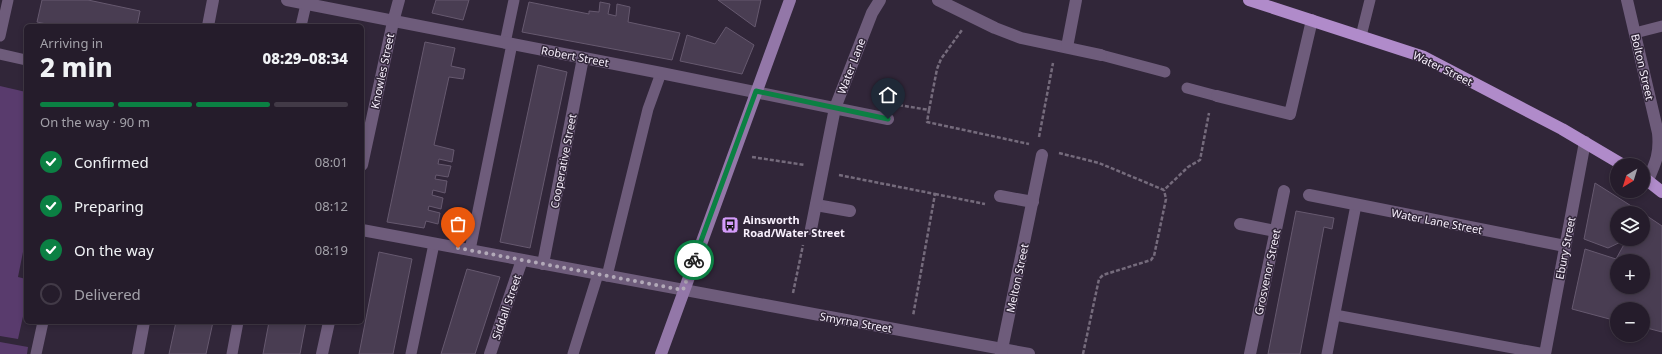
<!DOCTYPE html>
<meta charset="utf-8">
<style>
:root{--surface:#251c2b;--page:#312937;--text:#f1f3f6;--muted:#a3a1a9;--line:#423a47;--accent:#0b8043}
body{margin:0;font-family:"Noto Sans",sans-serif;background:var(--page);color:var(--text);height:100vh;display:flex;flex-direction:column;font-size:15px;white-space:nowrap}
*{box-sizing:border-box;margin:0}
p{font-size:13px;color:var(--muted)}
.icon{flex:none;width:22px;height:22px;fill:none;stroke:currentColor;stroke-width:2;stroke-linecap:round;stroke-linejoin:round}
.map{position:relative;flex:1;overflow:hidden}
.details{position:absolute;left:24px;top:24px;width:340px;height:300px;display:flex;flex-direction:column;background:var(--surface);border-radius:6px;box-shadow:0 2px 6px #0003,0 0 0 1px var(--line)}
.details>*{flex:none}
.needle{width:26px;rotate:218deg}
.fabs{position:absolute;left:1610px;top:158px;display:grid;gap:8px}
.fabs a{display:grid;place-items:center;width:40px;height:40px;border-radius:50%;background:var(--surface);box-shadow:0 2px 6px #0003,0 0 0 1px var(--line);font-size:20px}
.pin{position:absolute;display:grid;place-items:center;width:34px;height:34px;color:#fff;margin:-41px -17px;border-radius:50% 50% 50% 0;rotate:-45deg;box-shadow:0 0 4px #0007}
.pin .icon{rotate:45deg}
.courier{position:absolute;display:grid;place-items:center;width:40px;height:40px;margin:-20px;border:3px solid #0b8043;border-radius:50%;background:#fff;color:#222;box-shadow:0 1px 5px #0007}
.headline em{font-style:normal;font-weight:800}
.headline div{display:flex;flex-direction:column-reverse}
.headline{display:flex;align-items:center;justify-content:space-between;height:68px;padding:0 16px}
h1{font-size:26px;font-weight:800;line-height:30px}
.bar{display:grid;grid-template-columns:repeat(4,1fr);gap:6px 4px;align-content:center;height:48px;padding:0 16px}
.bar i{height:5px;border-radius:3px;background:var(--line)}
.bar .active{background:var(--accent)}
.bar p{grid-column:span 4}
ol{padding:0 16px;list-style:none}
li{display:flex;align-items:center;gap:12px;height:44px}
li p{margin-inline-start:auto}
li .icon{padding:4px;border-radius:50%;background:var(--accent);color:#fff;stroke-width:4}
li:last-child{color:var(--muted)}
li i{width:22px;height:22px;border:2px solid var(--line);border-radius:50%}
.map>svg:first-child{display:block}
.green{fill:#593b6d}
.building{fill:#493d52;stroke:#66596f;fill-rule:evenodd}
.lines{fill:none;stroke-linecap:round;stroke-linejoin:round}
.path{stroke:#756b7c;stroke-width:2.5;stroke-dasharray:4 2;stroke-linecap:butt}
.lane{stroke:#6e5c7b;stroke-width:11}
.street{stroke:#6e5c7b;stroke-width:12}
.secondary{stroke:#9377a8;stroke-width:12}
.primary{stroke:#b08bca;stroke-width:12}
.done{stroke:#b2a9b8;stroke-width:4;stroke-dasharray:0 7.2}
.route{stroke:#0b8043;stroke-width:5}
.labels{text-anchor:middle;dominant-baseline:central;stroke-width:3;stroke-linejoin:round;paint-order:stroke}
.street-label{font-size:11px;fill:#f8f0fd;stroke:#312639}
.poi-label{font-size:11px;font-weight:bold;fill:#f8f0fd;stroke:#312639;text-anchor:start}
</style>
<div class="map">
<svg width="1662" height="354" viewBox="0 0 1662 354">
<rect width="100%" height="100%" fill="#312639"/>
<g class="green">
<polygon points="0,86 26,92 26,237 18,277 26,279 26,303 18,339 0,336"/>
<polygon points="0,342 28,347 27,354 0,354"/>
</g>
<g class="building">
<polygon points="42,0 88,0 140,11 137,26 56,26 37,22"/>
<polygon points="436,0 469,0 463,20 432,13"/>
<polygon points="718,0 761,0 755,27"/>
<polygon points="529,2 589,14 589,11 599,12 600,2 610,4 608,14 616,16 617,4 630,7 628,22 680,33 672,60 522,32"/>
<polygon points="726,27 754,45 742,74 680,61 687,35 715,44"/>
<polygon points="425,42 455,48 451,66 465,69 463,79 449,77 434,145 454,150 452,162 439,159 438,164 451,166 448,177 436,175 435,179 447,181 445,193 433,190 432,195 443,198 441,209 429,206 428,210 440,213 438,224 426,221 424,228 387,222"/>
<polygon points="538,65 567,72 530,248 500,242"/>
<polygon points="1595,183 1644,214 1643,216 1643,213 1617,213 1617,239 1627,239 1608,248 1584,239"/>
<polygon points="1296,211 1334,218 1332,229 1324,227 1300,354 1268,354"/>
<path d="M1644 214 1662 226V332L1643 327V309H1617V321L1572 309 1585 249 1616 259 1627 239H1643V216ZM1617 261H1643V287H1617Z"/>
<polygon points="379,252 412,259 393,354 359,354"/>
<polygon points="467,269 500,277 475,354 441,354"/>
<polygon points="176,322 213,322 206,354 169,354"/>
<polygon points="269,322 306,322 300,354 263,354"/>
</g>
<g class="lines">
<g class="path">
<polyline points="899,105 929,110 927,122 1029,144"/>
<polyline points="929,110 937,69 941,59 962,30"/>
<polyline points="1039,137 1053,63"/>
<polyline points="1059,153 1099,163 1164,190 1188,167 1200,160 1209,113"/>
<polyline points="752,157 805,165"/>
<polyline points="839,175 935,194 913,316"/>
<polyline points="935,194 985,204"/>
<polyline points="793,293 803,245"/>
<polyline points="1083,354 1099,279 1103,275 1151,260 1154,256 1166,199 1164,190"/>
</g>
<g class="lane">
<polyline points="301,26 307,0"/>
<polyline points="1635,33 1662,26"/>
<polyline points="0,36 8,0"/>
<polyline points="1361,36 1370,0"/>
<polyline points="505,43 514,0"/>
<polyline points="0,54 26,60"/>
<polyline points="1101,55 1165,72"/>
<polyline points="1187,88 1217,96"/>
<polyline points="470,250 512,44"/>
<polyline points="607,276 648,109 661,73"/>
<polyline points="1335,315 1545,354"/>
<polyline points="36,354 43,322"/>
<polyline points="232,354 238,322"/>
<polyline points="411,354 434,244"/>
<polyline points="573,354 598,274"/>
<polyline points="1327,354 1356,205"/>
</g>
<g class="street">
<polyline points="287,0 661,73 888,119"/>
<polyline points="938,0 995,28 1021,38 1101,55"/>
<path d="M1627 0 1658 133C1660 153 1656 162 1648 180"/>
<polyline points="208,26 213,0"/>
<polyline points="1067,47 1076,0"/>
<polyline points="1217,96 1290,114 1312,20"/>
<polyline points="362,165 393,22 399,0"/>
<polyline points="1309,195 1565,246"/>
<polyline points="1000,196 1033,202"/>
<polyline points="816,205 850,211"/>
<polyline points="1240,224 1275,231"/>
<polyline points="811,229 835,108 872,13 880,0"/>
<polyline points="362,230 1029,354"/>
<polyline points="543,264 583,58"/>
<polyline points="138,354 144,322"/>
<polyline points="322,354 329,322"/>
<polyline points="490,354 522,260"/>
<polyline points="1001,354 1042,155"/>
<polyline points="1250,354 1284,191"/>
<polyline points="1545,354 1585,142"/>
</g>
<polyline class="secondary" points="661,354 790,0"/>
<g class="primary">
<polyline points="1249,0 1424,57 1562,129 1623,165"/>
<polyline points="1643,177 1662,192"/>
</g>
</g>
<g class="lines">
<polyline class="done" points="458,248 683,290 694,260"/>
<polyline class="route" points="694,260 756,91 888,119"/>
</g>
<defs>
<g id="bus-square" transform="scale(0.9)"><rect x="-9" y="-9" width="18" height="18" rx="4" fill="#d49cfb" stroke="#312639"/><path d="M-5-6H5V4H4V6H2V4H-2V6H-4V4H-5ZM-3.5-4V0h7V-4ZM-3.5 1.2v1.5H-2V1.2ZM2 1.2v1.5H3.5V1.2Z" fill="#111"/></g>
</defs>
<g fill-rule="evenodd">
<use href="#bus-square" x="730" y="225"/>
</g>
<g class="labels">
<g class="street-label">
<text transform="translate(575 56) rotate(11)">Robert Street</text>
<text transform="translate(851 66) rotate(-69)">Water Lane</text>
<text transform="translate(1643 67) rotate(77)">Bolton Street</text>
<text transform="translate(1443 68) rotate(26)">Water Street</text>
<text transform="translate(382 71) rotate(-78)">Knowles Street</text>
<text transform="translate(563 161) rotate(-79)">Cooperative Street</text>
<text transform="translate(1437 221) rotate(11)">Water Lane Street</text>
<text transform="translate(1565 248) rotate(-79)">Ebury Street</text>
<text transform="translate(1267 272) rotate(-78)">Grosvenor Street</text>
<text transform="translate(1017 278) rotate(-78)">Melton Street</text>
<text transform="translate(506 307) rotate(-71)">Siddall Street</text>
<text transform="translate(856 322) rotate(10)">Smyrna Street</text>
</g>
<g class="poi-label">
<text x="743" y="219">Ainsworth<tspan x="743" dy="13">Road/Water Street</tspan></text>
</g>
</g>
</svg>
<div class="fabs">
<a><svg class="needle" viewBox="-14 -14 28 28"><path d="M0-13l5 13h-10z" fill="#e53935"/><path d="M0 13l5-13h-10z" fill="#a3a1a9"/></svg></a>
<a><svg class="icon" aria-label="layers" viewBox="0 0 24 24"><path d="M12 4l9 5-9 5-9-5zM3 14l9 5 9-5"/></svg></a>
<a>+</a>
<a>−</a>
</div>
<div class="pin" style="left:458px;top:248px;background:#ea580c"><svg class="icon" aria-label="bag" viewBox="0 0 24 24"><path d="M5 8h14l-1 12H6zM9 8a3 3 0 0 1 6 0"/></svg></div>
<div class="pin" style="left:888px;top:119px;background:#1f2937"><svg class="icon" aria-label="home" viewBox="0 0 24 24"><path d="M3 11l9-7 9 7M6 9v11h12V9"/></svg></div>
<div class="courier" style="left:694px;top:260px"><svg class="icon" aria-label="bike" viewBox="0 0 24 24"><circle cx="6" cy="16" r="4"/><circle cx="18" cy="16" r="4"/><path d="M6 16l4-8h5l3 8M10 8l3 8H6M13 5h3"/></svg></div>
<section class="details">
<div class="headline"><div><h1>2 min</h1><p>Arriving in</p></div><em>08:29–08:34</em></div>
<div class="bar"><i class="active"></i><i class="active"></i><i class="active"></i><i></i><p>On the way · 90 m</p></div>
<ol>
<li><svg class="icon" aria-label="check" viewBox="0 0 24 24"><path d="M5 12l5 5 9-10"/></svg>Confirmed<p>08:01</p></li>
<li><svg class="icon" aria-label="check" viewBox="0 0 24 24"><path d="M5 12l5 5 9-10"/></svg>Preparing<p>08:12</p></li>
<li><svg class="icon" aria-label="check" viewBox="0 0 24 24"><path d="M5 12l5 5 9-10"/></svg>On the way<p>08:19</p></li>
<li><i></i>Delivered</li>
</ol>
</section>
</div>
